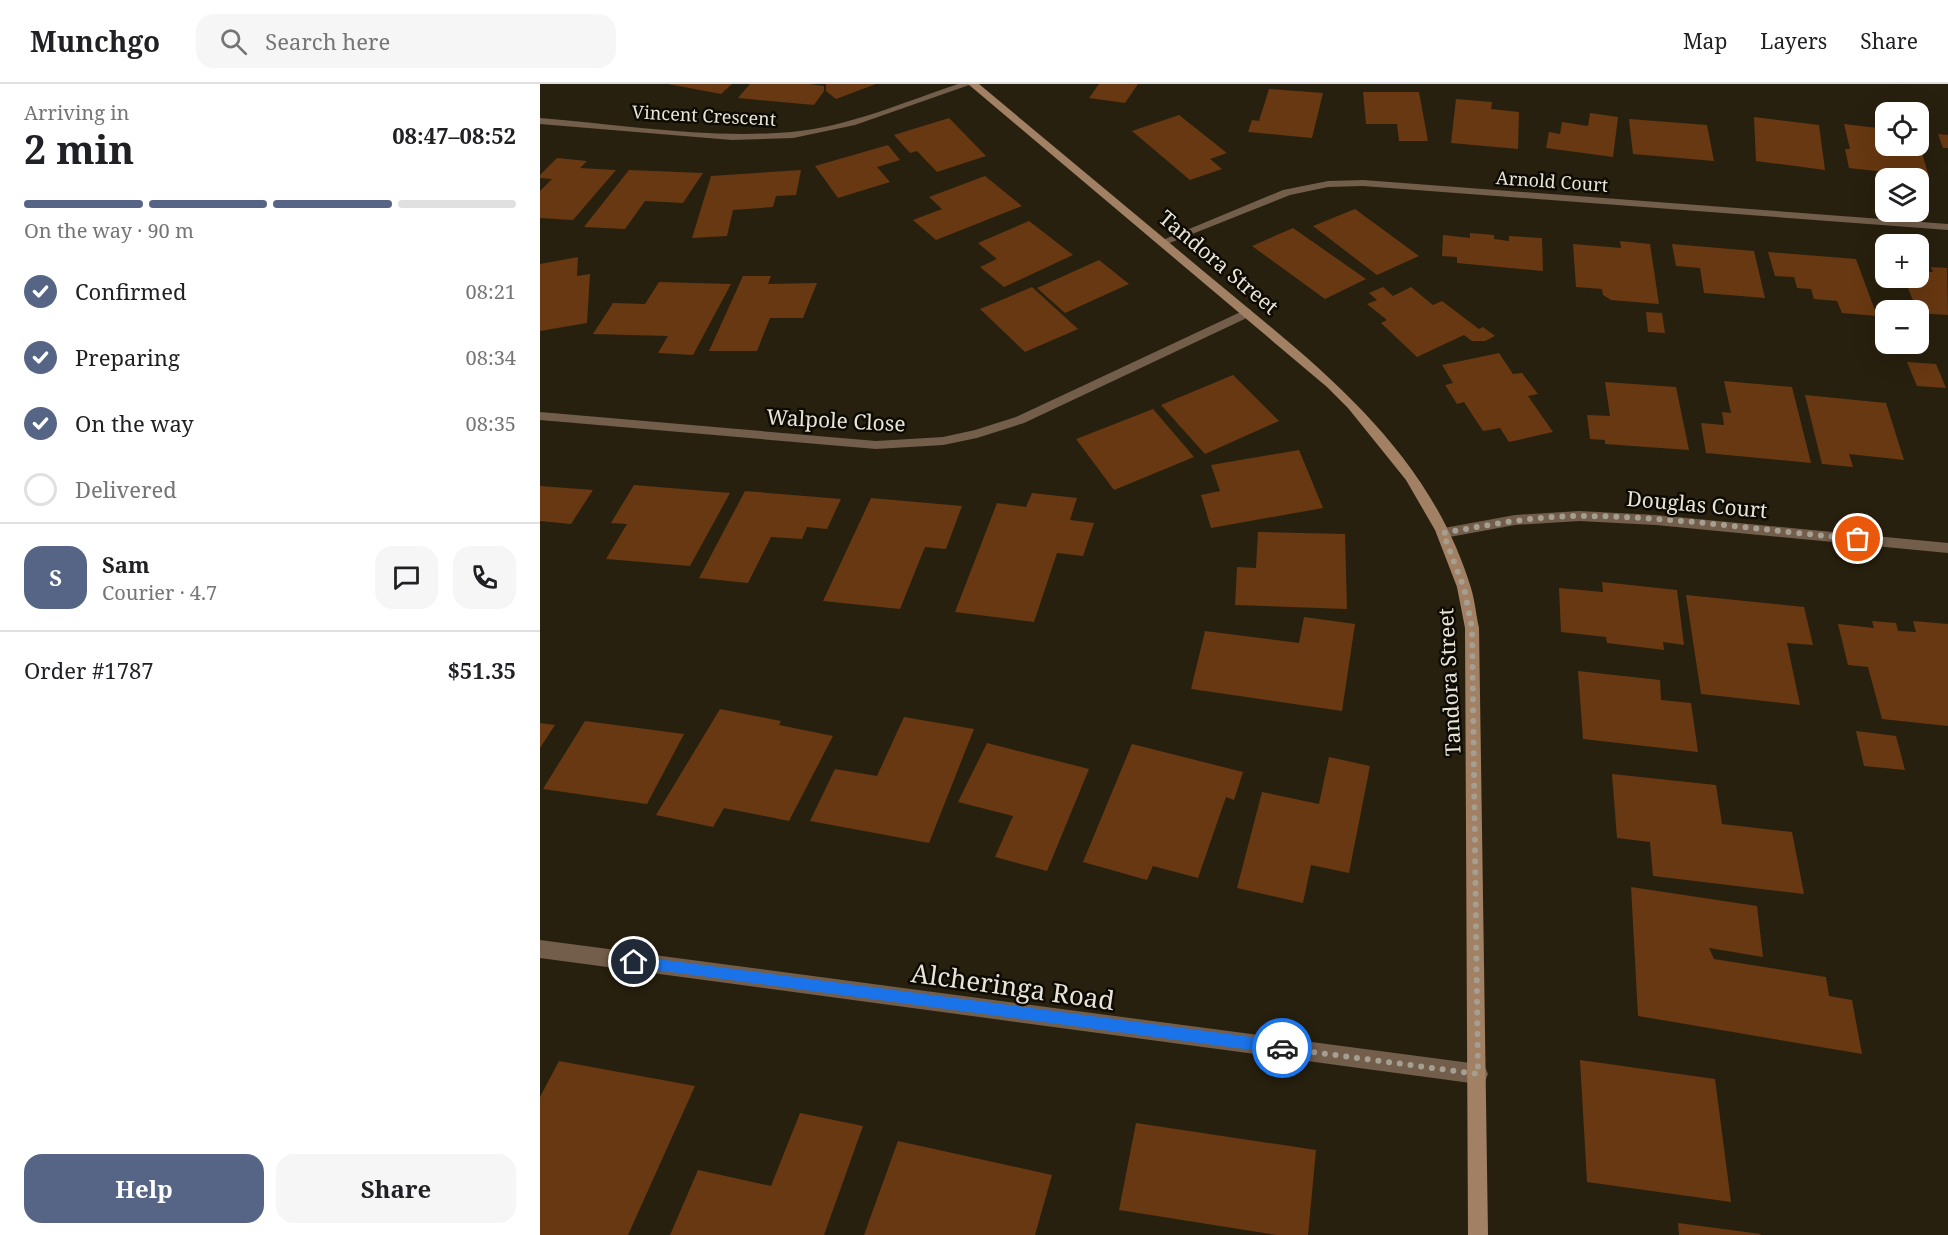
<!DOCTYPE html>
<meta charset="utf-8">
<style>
:root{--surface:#fff;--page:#f6f6f6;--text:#202124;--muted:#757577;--line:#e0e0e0;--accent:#566486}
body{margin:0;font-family:"Noto Serif",serif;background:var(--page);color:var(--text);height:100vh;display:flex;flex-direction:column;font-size:22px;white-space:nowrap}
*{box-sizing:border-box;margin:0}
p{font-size:20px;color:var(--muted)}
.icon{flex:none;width:33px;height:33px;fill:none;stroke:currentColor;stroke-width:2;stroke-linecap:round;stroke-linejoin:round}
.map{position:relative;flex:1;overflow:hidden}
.details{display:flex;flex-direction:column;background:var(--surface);width:540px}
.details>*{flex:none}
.controls{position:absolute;left:1335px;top:18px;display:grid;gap:12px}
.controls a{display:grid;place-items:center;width:54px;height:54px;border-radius:12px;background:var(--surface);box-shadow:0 6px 24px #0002;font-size:30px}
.pin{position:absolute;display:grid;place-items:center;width:51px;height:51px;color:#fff;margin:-26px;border:3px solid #fff;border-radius:50%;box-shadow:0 2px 6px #0007}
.courier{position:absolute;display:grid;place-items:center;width:60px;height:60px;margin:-30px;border:4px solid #1a73e8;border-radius:50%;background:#fff;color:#222;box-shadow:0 2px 8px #0007}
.summary em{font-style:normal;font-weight:700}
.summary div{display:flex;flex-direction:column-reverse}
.summary{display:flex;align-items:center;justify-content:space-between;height:102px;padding:0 24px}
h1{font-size:39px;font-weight:700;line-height:45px}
.bar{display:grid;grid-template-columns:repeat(4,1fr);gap:9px 6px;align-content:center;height:72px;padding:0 24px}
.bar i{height:8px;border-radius:4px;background:var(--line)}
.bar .selected{background:var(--accent)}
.bar p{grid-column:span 4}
.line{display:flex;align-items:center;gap:15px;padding:0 24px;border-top:2px solid var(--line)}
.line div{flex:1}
.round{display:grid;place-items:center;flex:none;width:63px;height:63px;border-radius:18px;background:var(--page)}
ol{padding:0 24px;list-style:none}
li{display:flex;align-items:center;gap:18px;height:66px}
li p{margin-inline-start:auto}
li .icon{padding:6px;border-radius:50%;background:var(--accent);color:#fff;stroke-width:4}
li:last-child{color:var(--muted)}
li i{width:33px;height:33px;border:3px solid var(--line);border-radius:50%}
.button{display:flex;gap:12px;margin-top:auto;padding:12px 24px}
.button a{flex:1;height:69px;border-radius:18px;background:var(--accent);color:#fff;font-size:24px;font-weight:700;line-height:69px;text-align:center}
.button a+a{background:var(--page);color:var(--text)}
header{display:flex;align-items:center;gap:36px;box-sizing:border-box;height:84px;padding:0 30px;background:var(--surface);border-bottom:2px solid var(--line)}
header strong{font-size:28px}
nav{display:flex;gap:33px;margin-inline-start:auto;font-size:21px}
.search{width:420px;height:54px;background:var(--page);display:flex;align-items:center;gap:15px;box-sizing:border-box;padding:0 21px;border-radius:18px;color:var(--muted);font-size:22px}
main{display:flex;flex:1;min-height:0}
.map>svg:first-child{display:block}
.building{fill:#673811}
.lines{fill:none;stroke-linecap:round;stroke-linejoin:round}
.street{fill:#735e4c;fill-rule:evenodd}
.secondary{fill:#a18064;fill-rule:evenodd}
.route{fill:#1a73e8}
.done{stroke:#a59f91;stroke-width:6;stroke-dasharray:0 10.8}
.labels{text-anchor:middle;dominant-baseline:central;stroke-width:5;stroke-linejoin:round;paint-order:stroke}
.far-street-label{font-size:18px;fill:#e8e4d8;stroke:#0e0b04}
.street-label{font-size:21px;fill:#e8e4d8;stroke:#0e0b04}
.near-street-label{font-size:26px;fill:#e8e4d8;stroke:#0e0b04}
</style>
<header>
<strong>Munchgo</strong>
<div class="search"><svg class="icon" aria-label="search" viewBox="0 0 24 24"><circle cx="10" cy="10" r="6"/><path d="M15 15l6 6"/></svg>Search here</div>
<nav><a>Map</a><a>Layers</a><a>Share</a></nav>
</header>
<main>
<section class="details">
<div class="summary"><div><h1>2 min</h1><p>Arriving in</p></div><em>08:47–08:52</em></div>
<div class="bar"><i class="selected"></i><i class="selected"></i><i class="selected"></i><i></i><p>On the way · 90 m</p></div>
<ol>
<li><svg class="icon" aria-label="check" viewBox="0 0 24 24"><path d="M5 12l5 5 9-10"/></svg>Confirmed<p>08:21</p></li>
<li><svg class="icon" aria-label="check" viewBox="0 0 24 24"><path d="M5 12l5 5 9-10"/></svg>Preparing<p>08:34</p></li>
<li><svg class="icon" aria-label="check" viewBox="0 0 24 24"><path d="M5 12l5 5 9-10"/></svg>On the way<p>08:35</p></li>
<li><i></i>Delivered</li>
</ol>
<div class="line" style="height:108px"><b class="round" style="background:var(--accent);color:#fff">S</b><div><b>Sam</b><p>Courier · 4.7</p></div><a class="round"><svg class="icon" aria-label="chat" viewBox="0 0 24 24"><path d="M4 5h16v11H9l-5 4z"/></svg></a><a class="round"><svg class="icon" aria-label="phone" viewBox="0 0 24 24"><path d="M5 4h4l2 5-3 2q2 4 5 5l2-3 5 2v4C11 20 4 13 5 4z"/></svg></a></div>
<div class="line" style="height:78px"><div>Order #1787</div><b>$51.35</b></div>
<div class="button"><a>Help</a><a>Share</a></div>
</section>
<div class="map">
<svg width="1408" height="1151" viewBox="0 0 1408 1151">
<rect width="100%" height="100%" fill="#28200e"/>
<g class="building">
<polygon points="128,0 192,0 181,10"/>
<polygon points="210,0 269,0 284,2 284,7 274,21 198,14"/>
<polygon points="286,0 336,0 296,15 286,7"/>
<polygon points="559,0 598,0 585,19 549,14"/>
<polygon points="729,5 783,9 772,54 708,48 712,36 719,37"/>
<polygon points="823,8 879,8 888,57 859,57 857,40 826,40"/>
<polygon points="916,15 952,18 951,25 979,28 978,65 911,59"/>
<polygon points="1050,29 1078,33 1073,73 1006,64 1009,48 1020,50 1022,38 1048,42"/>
<polygon points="639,31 687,69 670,75 682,85 650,96 592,47"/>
<polygon points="1214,33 1279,41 1285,86 1216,77"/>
<polygon points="409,34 446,72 397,88 377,67 370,69 354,51"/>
<polygon points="1089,35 1167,41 1174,77 1093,70"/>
<polygon points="1304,40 1346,45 1346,62 1380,62 1389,93 1309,84 1305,65 1310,65"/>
<polygon points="1398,50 1408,51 1408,64 1403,64"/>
<polygon points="348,61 360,76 337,83 350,98 298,114 275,82"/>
<polygon points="17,74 47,77 40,84 76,86 33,136 0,134 0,107 12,95 0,94 0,91"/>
<polygon points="89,86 163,89 143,119 105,117 85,145 44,143"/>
<polygon points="261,86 256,111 236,112 233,123 193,126 187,152 152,154 171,92"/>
<polygon points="445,92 482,122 396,156 373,136 402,125 389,113"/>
<polygon points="815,125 879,172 837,191 773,142"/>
<polygon points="489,137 533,171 464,203 440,183 457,175 438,159"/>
<polygon points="753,144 826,195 785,215 712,162"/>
<polygon points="930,149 954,151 954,155 969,157 969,152 1002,154 1003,187 917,179 917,173 902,172 903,151 930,154"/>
<polygon points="1080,157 1110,160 1119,220 1071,216 1063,211 1062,205 1036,203 1033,160 1081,164"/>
<polygon points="1132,160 1214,167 1225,214 1164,209 1160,184 1136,182"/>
<polygon points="1228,168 1316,175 1337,232 1302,229 1297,217 1274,215 1271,205 1257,204 1254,193 1235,192"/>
<polygon points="38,173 37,192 50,190 47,239 0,247 0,180"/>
<polygon points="559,176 589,200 525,229 497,204"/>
<polygon points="1338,178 1346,178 1346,194 1378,194 1378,188 1393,188 1391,183 1407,184 1408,231 1378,229 1368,204 1348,203"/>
<polygon points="203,192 231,192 228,200 277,199 263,234 230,234 217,267 169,267"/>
<polygon points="119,198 191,200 153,271 118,269 128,252 53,250 73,219 105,220"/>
<polygon points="492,203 538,245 485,268 440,225"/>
<polygon points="843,203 853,212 871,203 893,221 902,217 939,245 943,243 955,252 945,257 932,257 924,251 877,273 841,239 847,236 827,220 837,216 829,209"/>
<polygon points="1106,228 1122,229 1125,249 1108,248"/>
<polygon points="959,269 973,290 982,289 998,310 988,312 1013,348 969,358 960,344 943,347 924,318 917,320 905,301 913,299 902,281"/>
<polygon points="1367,278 1396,280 1406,304 1377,302"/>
<polygon points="693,291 739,337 665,370 621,321"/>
<polygon points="1184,297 1252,303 1271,379 1166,369 1161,339 1184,341 1182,328 1191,329"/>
<polygon points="1065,298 1136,303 1149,366 1065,360 1065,356 1050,355 1047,331 1070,332"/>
<polygon points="1265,311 1346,319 1364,376 1309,370 1313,383 1282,380"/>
<polygon points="613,325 654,373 574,406 536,355"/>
<polygon points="759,366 783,424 671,444 661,411 680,407 671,381"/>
<polygon points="94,401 190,409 150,482 66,475 87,440 71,439"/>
<polygon points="0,402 53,406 31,440 0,437"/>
<polygon points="205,407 301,415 287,445 267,443 262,455 231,453 208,499 159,494"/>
<polygon points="492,409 537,414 530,436 554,439 543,472 517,469 494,538 415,528 457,419 486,423"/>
<polygon points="331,414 422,422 406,465 385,463 360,525 283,517"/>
<polygon points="718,448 805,450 807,525 695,521 697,483 716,484"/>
<polygon points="1062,498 1137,506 1144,561 1123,558 1124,566 1067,559 1066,553 1021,548 1019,504 1063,508"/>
<polygon points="1146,511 1264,523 1273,561 1247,559 1260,621 1161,610"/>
<polygon points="764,533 815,540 802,627 651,605 665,547 759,559"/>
<polygon points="1332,537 1356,539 1358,547 1376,548 1373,537 1408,540 1408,642 1342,635 1328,583 1308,581 1298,540 1334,544"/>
<polygon points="1038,587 1120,596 1121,616 1151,619 1158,668 1043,655"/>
<polygon points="180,625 241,637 239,641 293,652 249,737 184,724 173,743 116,731"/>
<polygon points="364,633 434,645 389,759 270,737 295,685 337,692"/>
<polygon points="45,637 144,650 107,720 3,705"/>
<polygon points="0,639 15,641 0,664"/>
<polygon points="1316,647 1356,652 1365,686 1324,682"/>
<polygon points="447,659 549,685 507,787 455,773 473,732 418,718"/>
<polygon points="592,660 703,688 694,716 686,713 658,794 613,782 607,796 543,778"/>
<polygon points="789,673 830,682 809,789 771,781 763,819 697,804 722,708 779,720"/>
<polygon points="1072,690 1176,701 1182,740 1252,748 1264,810 1113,792 1110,758 1077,754"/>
<polygon points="1091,803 1217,822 1223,873 1169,864 1174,875 1286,893 1289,912 1312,916 1322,970 1098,932"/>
<polygon points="1040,976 1175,995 1191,1118 1047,1098"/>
<polygon points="19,977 155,1002 88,1151 0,1151 0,1013"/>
<polygon points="260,1029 323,1042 284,1151 130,1151 158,1086 231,1102"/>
<polygon points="596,1039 776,1066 768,1151 736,1151 579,1126"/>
<polygon points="358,1057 512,1091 495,1151 324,1151"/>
<polygon points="1138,1139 1221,1150 1220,1151 1139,1151"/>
</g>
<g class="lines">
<g class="street">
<path d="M418 0H432L315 41 253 54 192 56 0 40V34C83 41 168 55 251 48 308 43 364 18 418 0Z"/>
<polygon points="823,96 1408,140 1408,146 823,102 788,103 750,111 627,160 623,161 618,158 743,106 788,97"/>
<polygon points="707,225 711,226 711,232 484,339 437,354 403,361 336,365 0,336 0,328 336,357 403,353 435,346 476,333"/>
<polygon points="1039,427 1116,431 1408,459 1408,469 1116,441 1039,437 975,441 904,454 897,449 904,444 975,431"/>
<polygon points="0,856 938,980 945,983 948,990 945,997 938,1000 0,874"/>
</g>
<path class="secondary" d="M428 0H439C513 62 588 124 662 186 772 278 887 360 931 504 935 517 936 531 939 544L948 1151H928L925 544 917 503 895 446 866 396 808 324 787 303Z"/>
</g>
<polygon class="route" points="94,872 742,957 746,959 748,964 746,968 742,970 94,883 88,878"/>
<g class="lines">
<path class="done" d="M742 964 938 990 932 544 924 504 903 449C948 441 994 432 1040 432 1131 432 1227 447 1318 455"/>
</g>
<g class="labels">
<g class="far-street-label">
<text transform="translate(164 31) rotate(3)">Vincent Crescent</text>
<text transform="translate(1012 97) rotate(4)">Arnold Court</text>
</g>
<g class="street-label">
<text transform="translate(679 178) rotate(40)">Tandora Street</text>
<text transform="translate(296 336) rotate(3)">Walpole Close</text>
<text transform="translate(1157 420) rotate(5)">Douglas Court</text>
<text transform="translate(909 598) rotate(-93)">Tandora Street</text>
</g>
<g class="near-street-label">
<text transform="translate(473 902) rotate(8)">Alcheringa Road</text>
</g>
</g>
</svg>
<div class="controls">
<a><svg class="icon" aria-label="locate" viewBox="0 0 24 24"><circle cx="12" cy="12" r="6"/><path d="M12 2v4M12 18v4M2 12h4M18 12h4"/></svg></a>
<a><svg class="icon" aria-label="layers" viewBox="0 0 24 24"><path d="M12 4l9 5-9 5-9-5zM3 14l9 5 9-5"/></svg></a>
<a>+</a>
<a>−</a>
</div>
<div class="pin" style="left:1318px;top:455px;background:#ea580c"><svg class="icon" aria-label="bag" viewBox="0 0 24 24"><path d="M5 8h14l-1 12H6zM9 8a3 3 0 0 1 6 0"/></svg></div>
<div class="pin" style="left:94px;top:878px;background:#1f2937"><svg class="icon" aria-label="home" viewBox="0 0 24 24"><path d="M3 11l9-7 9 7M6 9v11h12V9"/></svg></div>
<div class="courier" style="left:742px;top:964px"><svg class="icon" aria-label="car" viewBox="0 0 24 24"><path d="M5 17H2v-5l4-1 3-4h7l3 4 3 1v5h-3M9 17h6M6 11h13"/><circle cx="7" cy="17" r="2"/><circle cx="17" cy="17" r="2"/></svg></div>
</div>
</main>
